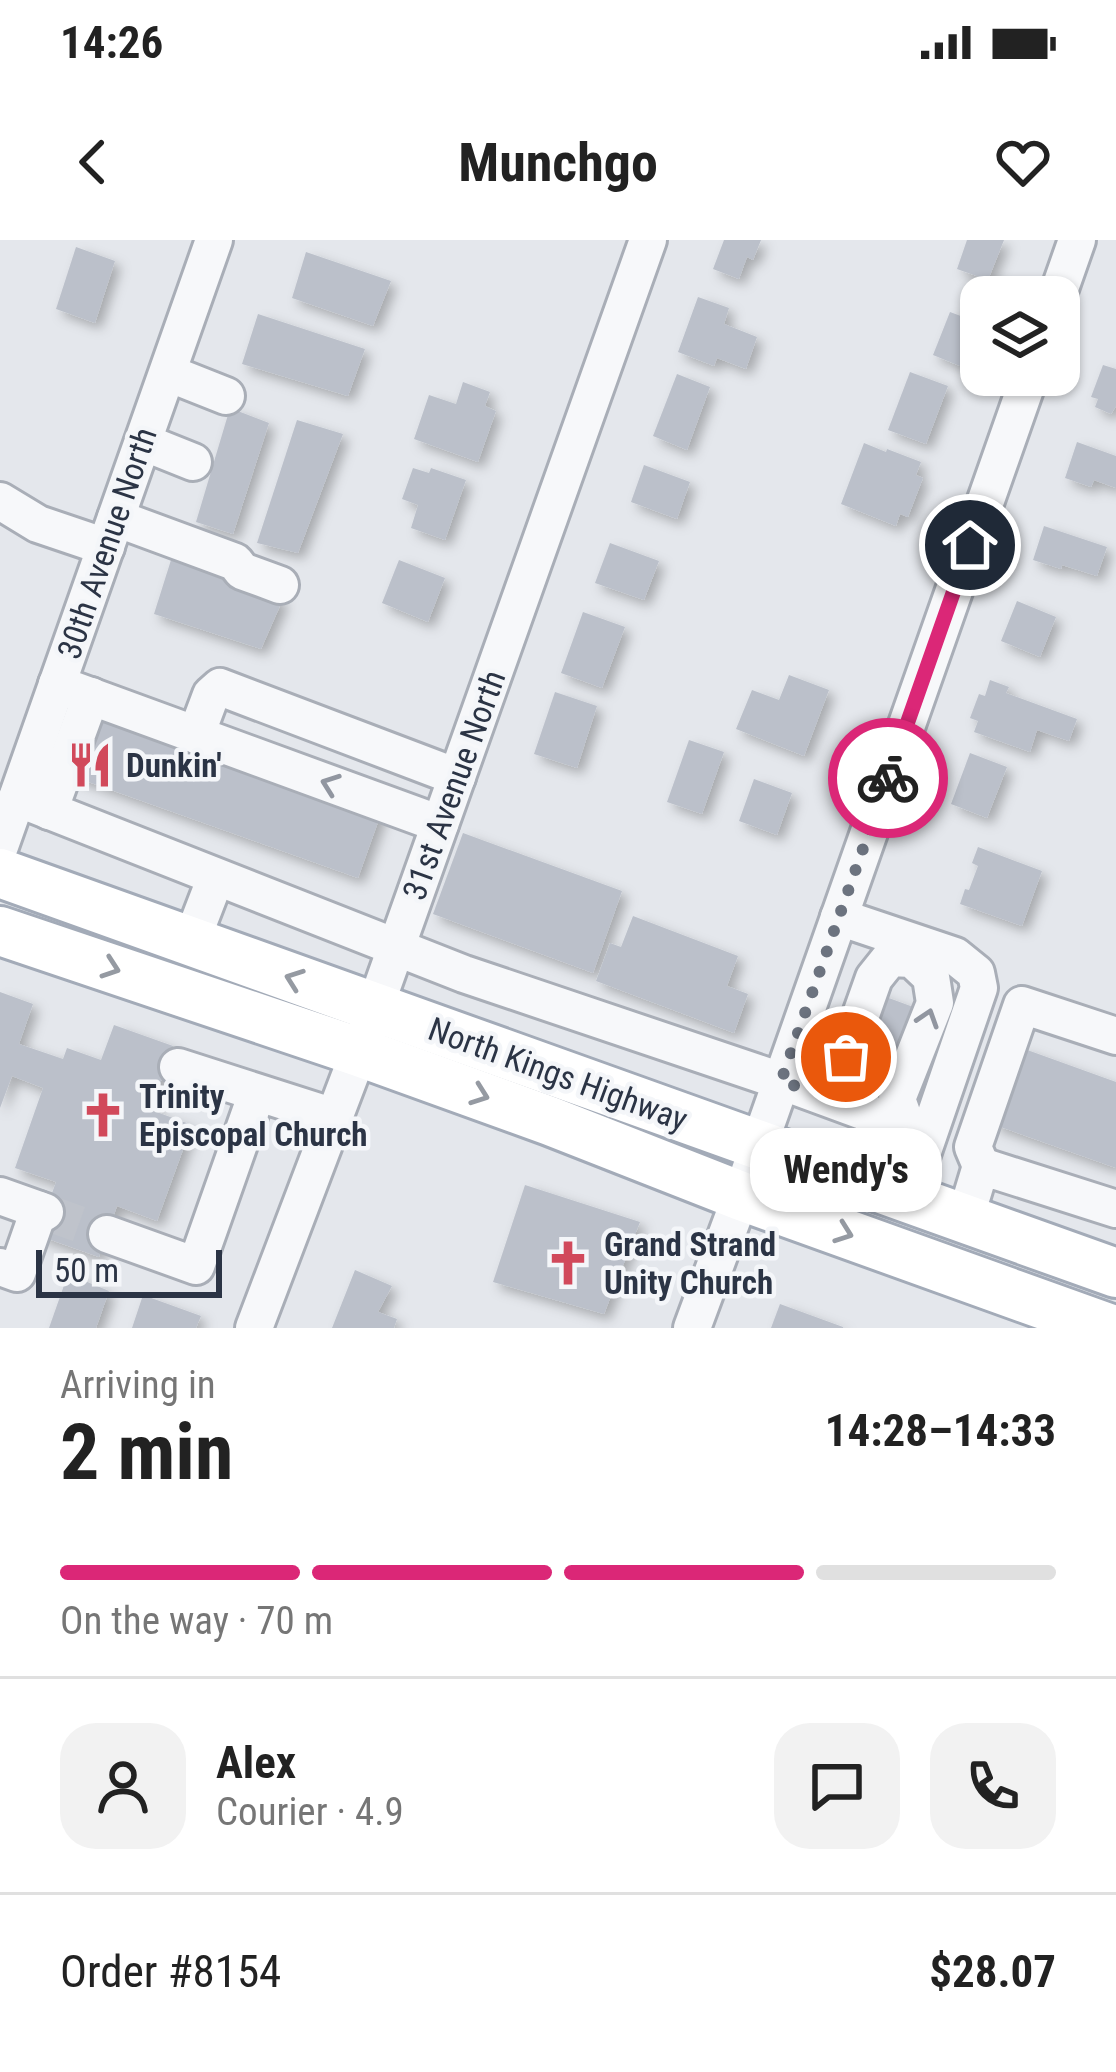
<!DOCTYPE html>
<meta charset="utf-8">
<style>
:root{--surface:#fff;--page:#f2f2f2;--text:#222;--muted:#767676;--line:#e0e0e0;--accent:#db2777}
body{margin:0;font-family:"Roboto Condensed",sans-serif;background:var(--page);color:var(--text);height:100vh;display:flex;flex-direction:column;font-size:45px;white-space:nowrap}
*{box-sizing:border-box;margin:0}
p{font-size:39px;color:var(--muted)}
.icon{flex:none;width:66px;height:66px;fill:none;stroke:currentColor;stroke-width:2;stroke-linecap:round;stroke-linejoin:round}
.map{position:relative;height:1088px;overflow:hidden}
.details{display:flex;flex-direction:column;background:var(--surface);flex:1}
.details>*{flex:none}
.tools{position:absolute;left:960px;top:36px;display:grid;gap:24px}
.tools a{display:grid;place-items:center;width:120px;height:120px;border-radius:24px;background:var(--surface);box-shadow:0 3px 9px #0004;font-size:60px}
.scale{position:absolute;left:36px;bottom:30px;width:186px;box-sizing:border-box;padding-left:12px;border:6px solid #2b3445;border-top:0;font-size:33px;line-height:42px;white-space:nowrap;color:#2b3445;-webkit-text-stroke:9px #f4f6f9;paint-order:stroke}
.pin{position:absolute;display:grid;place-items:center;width:102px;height:102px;color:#fff;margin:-51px;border:6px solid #fff;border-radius:50%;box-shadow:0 3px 12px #0007}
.courier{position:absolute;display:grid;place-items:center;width:120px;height:120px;margin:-60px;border:9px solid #db2777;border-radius:50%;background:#fff;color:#222;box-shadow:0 3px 15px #0007}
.bubble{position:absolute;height:84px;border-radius:36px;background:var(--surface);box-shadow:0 3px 9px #0004;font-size:39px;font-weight:700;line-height:84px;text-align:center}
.head em{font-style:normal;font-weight:700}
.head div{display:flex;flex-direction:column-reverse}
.head{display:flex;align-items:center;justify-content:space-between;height:204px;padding:0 60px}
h1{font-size:78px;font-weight:700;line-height:90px}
.bar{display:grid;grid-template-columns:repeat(4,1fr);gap:18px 12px;align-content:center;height:144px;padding:0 60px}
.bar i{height:15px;border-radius:9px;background:var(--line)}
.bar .active{background:var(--accent)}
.bar p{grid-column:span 4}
.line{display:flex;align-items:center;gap:30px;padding:0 60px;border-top:3px solid var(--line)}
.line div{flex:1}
.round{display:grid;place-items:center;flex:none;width:126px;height:126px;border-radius:36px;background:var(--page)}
.status{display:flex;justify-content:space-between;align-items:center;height:84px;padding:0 60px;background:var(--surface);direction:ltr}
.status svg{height:33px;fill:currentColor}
header{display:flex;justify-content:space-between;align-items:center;height:156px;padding:0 60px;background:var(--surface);font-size:54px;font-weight:700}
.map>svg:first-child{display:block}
.building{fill:#bbc0ca;filter:url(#shadow)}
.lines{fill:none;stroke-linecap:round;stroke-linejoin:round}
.minor-tunnel{stroke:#bfc3cb;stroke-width:36;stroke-dasharray:36 18;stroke-linecap:butt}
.minor-casing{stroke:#a9aeb7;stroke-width:42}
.major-casing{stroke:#a3abb8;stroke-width:54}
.minor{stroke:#f7f8fa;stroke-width:36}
.major{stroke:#fff;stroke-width:48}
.oneway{stroke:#9196a0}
.oneway2{stroke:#959aa2}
.done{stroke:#6c737f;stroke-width:12;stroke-dasharray:0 21.6}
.route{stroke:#db2777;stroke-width:15}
.labels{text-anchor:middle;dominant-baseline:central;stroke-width:9;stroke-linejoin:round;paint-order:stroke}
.street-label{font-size:33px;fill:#2b3445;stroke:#f4f6f9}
.poi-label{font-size:33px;font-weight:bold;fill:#2b3445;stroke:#f4f6f9;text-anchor:start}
</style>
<div class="status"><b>14:26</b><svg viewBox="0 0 49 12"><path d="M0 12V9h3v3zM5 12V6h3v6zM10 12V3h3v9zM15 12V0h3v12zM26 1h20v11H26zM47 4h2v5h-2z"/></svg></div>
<header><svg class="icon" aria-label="back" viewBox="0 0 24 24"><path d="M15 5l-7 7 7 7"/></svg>Munchgo<svg class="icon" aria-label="heart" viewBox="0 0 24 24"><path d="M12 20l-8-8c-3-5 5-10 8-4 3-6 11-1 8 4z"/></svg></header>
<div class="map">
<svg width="1116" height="1088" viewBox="0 0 1116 1088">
<defs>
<filter id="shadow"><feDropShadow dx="6" dy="6" stdDeviation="6" flood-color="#0004"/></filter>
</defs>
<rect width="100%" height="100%" fill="#e4e7ec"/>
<g class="building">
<polygon points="724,0 761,0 753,20 747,17 739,39 713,29"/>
<polygon points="967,0 1004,0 988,40 957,29"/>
<polygon points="76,7 115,21 95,83 56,69"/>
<polygon points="306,12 391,41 373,86 292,58"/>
<polygon points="698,57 729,68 724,84 757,97 746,129 717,118 714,126 678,112"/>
<polygon points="950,72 977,82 960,126 933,115"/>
<polygon points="258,74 365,109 348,156 242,124"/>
<polygon points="1103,125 1116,129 1116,166 1111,174 1095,167 1098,159 1091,157"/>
<polygon points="910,132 948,146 926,204 888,190"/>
<polygon points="677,134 710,147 687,210 653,196"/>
<polygon points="463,142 490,152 485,166 496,171 478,222 414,199 429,155 456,164"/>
<polygon points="230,168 269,183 233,294 196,282"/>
<polygon points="297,180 343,194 298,313 257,303"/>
<polygon points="1077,202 1116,216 1116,248 1094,240 1091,247 1065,238"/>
<polygon points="864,203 886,212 887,209 921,222 916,235 923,238 908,277 900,274 896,286 841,264"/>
<polygon points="644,225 690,242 677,279 631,262"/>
<polygon points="413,228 429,233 431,228 466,240 445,300 411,288 418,265 402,259"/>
<polygon points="1044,286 1107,307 1097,336 1062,325 1061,329 1033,320"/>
<polygon points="610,303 659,321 644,360 595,343"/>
<polygon points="171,320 283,359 261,409 154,374"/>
<polygon points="399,320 445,338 428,382 382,363"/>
<polygon points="1017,361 1056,377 1040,417 1001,401"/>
<polygon points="583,372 625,387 602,448 561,433"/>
<polygon points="789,435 829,450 804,516 736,489 752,450 779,460"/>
<polygon points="990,440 1009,447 1006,453 1077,479 1069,501 1037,490 1030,512 974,492 978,481 970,478 979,454 985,456"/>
<polygon points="555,452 597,466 577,528 534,514"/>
<polygon points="93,462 383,568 358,638 69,535"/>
<polygon points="689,500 724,512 702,574 667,562"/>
<polygon points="970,513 1007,527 987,578 951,564"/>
<polygon points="754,539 792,553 777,595 739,581"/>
<polygon points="463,593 622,651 593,733 433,674"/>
<polygon points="978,607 1042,631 1022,686 960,664 965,649 969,650 978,626 972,623"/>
<polygon points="633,676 738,716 727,746 748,754 734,793 596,741 610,703 621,707"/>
<polygon points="877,750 886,757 916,768 881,866 841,851"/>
<polygon points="0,752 33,764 19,804 63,819 67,808 101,820 114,785 173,806 151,870 192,885 157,981 117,966 99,1017 37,995 56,942 15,928 43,848 12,836 0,868"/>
<polygon points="1019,807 1116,842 1116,928 992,884"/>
<polygon points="525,945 640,982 604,1074 493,1042"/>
<polygon points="355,1030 392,1046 378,1072 397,1079 394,1088 332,1088"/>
<polygon points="68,1034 109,1051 96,1088 49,1088"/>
<polygon points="143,1055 201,1076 196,1088 132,1088"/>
<polygon points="780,1064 843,1087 843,1088 771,1088"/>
</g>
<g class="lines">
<polyline class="minor-tunnel" points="45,972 107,994"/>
<g class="minor-casing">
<g id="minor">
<polyline points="1057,57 1077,0"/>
<polyline points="168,133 226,156"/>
<polyline points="143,202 193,222"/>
<polyline points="0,261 38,284 106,307"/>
<polyline points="116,278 235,322 242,331 280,345"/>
<polyline points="57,444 440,584"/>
<polyline points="196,495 211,455 220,447 457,537"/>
<polyline points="17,558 464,734 781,841 928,895"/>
<polyline points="49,571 91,456"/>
<polyline points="0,606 214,0"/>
<polyline points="839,677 955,716 976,733 979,748 907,958"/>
<polyline points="191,702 216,637"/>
<polyline points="178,827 334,877"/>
<polyline points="807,850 846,817 874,738 890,718 912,719 931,737 935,763 897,859 907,887"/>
<polyline points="981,926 973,907 1022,765 1116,796"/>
<polyline points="0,956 45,972"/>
<polyline points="965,979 981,926 1116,969"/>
<polyline points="107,994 196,1026 257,853"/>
<polyline points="0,1027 17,1033 39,970"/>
<polyline points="254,1088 359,812 648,0"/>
<polyline points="692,1088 741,956 1030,135"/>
</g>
</g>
<g class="major-casing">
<g id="major">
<polyline points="0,633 1116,1033"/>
<polyline points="0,691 359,812 550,881 741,956 1108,1088"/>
</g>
</g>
<use href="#minor" class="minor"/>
<use href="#major" class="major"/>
</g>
<defs><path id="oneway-chevron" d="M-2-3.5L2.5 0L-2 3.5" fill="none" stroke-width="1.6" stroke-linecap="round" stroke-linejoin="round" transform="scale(3)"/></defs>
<g class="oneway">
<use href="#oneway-chevron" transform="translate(330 544) rotate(-160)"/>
<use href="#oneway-chevron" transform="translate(928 778) rotate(-72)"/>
</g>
<g class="oneway2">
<use href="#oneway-chevron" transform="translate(111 728) rotate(19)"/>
<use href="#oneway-chevron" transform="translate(294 739) rotate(-160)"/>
<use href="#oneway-chevron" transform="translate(480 855) rotate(20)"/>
<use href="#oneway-chevron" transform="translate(844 993) rotate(20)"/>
</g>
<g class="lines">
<polyline class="done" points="846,817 807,850 781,841 888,538"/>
<polyline class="route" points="888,538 970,305"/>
</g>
<defs>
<g id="restaurant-bare" transform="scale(3.6)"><path d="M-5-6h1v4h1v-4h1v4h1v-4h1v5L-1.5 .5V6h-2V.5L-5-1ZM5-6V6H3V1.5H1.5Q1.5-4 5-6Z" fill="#d1495b" stroke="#f4f6f9" stroke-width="2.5" paint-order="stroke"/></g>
<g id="church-bare" transform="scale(3.6)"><path d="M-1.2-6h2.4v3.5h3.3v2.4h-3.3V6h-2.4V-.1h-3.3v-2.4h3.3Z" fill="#d1495b" stroke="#f4f6f9" stroke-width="2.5" paint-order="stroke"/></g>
</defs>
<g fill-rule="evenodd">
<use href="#restaurant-bare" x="90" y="525"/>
<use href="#church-bare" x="103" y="875"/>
<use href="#church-bare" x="568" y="1023"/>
</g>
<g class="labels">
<g class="street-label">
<text transform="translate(107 303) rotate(-71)">30th Avenue North</text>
<text transform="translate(454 545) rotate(-70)">31st Avenue North</text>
<text transform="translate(558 834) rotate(20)">North Kings Highway</text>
</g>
<g class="poi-label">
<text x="126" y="525">Dunkin'</text>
<text x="139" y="856">Trinity<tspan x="139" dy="38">Episcopal Church</tspan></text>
<text x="604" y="1004">Grand Strand<tspan x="604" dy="38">Unity Church</tspan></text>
</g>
</g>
</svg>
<div class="tools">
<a><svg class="icon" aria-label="layers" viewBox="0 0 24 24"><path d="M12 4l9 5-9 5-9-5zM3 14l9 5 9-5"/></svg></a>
</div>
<div class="scale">50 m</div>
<div class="pin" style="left:846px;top:817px;background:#ea580c"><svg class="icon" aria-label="bag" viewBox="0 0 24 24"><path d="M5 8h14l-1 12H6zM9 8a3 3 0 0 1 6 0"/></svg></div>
<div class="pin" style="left:970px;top:305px;background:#1f2937"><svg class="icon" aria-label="home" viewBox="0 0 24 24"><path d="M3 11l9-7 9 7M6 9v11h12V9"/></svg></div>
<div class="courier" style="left:888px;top:538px"><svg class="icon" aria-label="bike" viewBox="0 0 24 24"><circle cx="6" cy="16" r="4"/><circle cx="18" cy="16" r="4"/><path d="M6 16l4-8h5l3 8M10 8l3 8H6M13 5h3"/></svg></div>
<div class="bubble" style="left:750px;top:888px;width:192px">Wendy's</div>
</div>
<section class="details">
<div class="head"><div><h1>2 min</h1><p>Arriving in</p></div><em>14:28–14:33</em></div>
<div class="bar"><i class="active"></i><i class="active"></i><i class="active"></i><i></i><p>On the way · 70 m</p></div>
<div class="line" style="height:216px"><a class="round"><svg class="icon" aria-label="person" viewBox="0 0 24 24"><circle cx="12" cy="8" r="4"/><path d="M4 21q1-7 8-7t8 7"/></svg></a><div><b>Alex</b><p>Courier · 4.9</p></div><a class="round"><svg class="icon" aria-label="chat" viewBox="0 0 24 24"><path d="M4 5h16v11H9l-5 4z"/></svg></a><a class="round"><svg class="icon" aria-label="phone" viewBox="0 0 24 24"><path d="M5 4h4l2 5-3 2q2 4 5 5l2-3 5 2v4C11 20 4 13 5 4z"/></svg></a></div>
<div class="line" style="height:156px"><div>Order #8154</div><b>$28.07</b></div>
</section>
